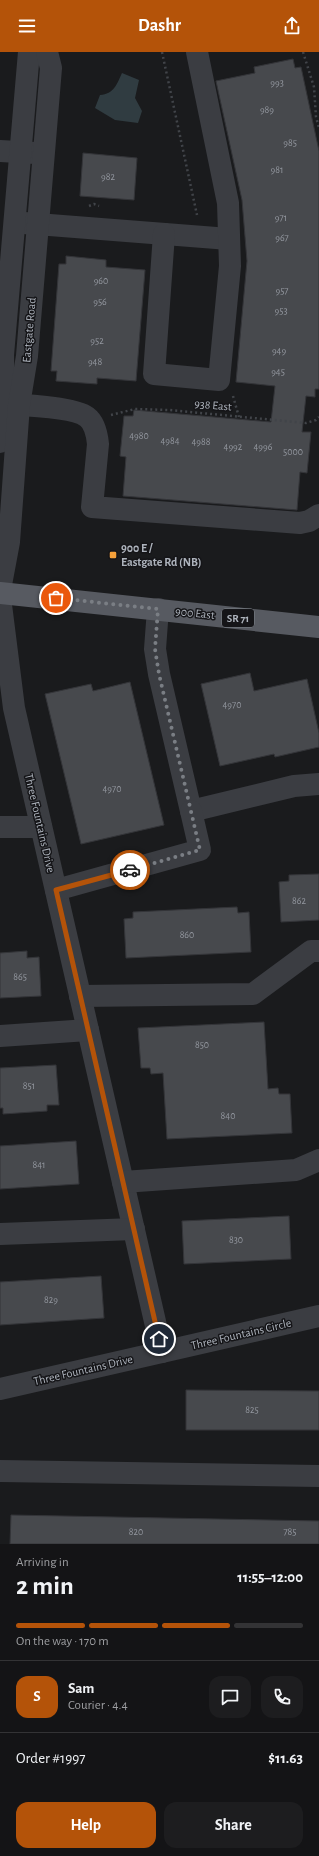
<!DOCTYPE html>
<meta charset="utf-8">
<style>
:root{--surface:#141416;--page:#1d1d1f;--text:#f1f3f6;--muted:#9d9ea1;--line:#333335;--accent:#b45309}
body{margin:0;font-family:"Alegreya Sans",sans-serif;background:var(--page);color:var(--text);height:100vh;display:flex;flex-direction:column;font-size:15px;white-space:nowrap}
*{box-sizing:border-box;margin:0}
p{font-size:13px;color:var(--muted)}
.icon{flex:none;width:22px;height:22px;fill:none;stroke:currentColor;stroke-width:2;stroke-linecap:round;stroke-linejoin:round}
.map{position:relative;height:1492px;overflow:hidden}
.sheet{display:flex;flex-direction:column;background:var(--surface);flex:1}
.sheet>*{flex:none}
.pin{position:absolute;display:grid;place-items:center;width:34px;height:34px;color:#fff;margin:-17px;border:2px solid #fff;border-radius:50%;box-shadow:0 1px 4px #0007}
.courier{position:absolute;display:grid;place-items:center;width:40px;height:40px;margin:-20px;border:3px solid #b45309;border-radius:50%;background:#fff;color:#222;box-shadow:0 1px 5px #0007}
.head em{font-style:normal;font-weight:700}
.head div{display:flex;flex-direction:column-reverse}
.head{display:flex;align-items:center;justify-content:space-between;height:68px;padding:0 16px}
h1{font-size:26px;font-weight:700;line-height:30px}
.bar{display:grid;grid-template-columns:repeat(4,1fr);gap:6px 4px;align-content:center;height:48px;padding:0 16px}
.bar i{height:5px;border-radius:3px;background:var(--line)}
.bar .active{background:var(--accent)}
.bar p{grid-column:span 4}
.line{display:flex;align-items:center;gap:10px;padding:0 16px;border-top:1px solid var(--line)}
.line div{flex:1}
.round{display:grid;place-items:center;flex:none;width:42px;height:42px;border-radius:12px;background:var(--page)}
.button{display:flex;gap:8px;margin-top:auto;padding:8px 16px}
.button a{flex:1;height:46px;border-radius:12px;background:var(--accent);color:#fff;font-size:16px;font-weight:700;line-height:46px;text-align:center}
.button a+a{background:var(--page);color:var(--text)}
header{display:flex;justify-content:space-between;align-items:center;height:52px;padding:0 16px;background:var(--accent);color:#fff;font-size:18px;font-weight:700}
.map>svg:first-child{display:block}
.water{fill:#303c41}
.building{fill:#47494d;stroke:#343539}
.lines{fill:none;stroke-linecap:round;stroke-linejoin:round}
.path{stroke:#414449;stroke-width:2.5;stroke-dasharray:2 3;stroke-linecap:butt}
.minor{stroke:#3b3d42;stroke-width:22}
.major{stroke:#575a61;stroke-width:22}
.done{stroke:#7a7e84;stroke-width:4;stroke-dasharray:0 7.2}
.route{stroke:#b45309;stroke-width:5}
.poi-dot{fill:#f5a03a;stroke:#151518;stroke-width:1.5}
.labels{text-anchor:middle;dominant-baseline:central;stroke-width:3;stroke-linejoin:round;paint-order:stroke}
.number-label{font-size:10px;fill:#9498a0}
.shield{fill:#151518;stroke:#7f848b;stroke-width:1}
.shield-label{font-size:11px;font-weight:bold;fill:#adb3bc}
.street-label{font-size:12px;fill:#adb3bc;stroke:#151518}
.poi-label{font-size:12px;font-weight:bold;fill:#adb3bc;stroke:#151518;text-anchor:start}
</style>
<header><svg class="icon" aria-label="menu" viewBox="0 0 24 24"><path d="M4 6h16M4 12h16M4 18h16"/></svg>Dashr<svg class="icon" aria-label="share" viewBox="0 0 24 24"><path d="M12 15V3M7 8l5-5 5 5M5 13v7h14v-7"/></svg></header>
<div class="map">
<svg width="319" height="1492" viewBox="0 0 319 1492">
<rect width="100%" height="100%" fill="#1a1b1d"/>
<path class="water" d="M122 21 139 28 135 46 142 59 138 71 115 68 95 56 100 43C114 42 117 32 122 21Z"/>
<g class="building">
<polygon points="293,7 295,16 301,15 319,99 319,337 315,337 315,345 306,344 302,380 311,380 307,421 300,420 297,458 123,444 126,405 120,404 124,364 133,364 134,358 271,370 275,334 236,330 247,209 242,148 216,29 255,21 254,15"/>
<polygon points="83,101 137,106 134,148 80,144"/>
<polygon points="66,204 106,208 106,215 145,218 136,329 97,326 97,332 56,329 57,319 51,319 59,212 66,212"/>
<polygon points="250,621 254,639 307,627 319,681 319,695 275,705 274,702 220,714 201,632"/>
<polygon points="130,630 164,773 81,792 45,642 91,632 93,639"/>
<polygon points="319,822 319,868 281,870 279,830 289,829 289,823"/>
<polygon points="237,855 238,861 249,860 251,900 126,906 124,867 133,866 133,860"/>
<polygon points="27,899 27,906 39,905 41,944 0,946 0,901"/>
<polygon points="264,970 268,1037 278,1036 279,1042 290,1042 292,1081 167,1087 163,1021 151,1022 150,1016 141,1016 138,976"/>
<polygon points="56,1013 59,1053 47,1053 47,1059 3,1062 3,1056 0,1056 0,1016"/>
<polygon points="76,1089 79,1132 0,1137 0,1094"/>
<polygon points="289,1164 291,1207 184,1212 182,1169"/>
<polygon points="101,1224 104,1266 0,1273 0,1230"/>
<polygon points="186,1338 319,1339 319,1378 186,1378"/>
<polygon points="11,1463 319,1469 319,1492 10,1492"/>
</g>
<g class="lines">
<g class="path">
<polyline points="162,0 197,163"/>
<polyline points="303,0 314,35 316,65 319,76"/>
<polyline points="89,154 94,152 99,154"/>
<polyline points="233,344 239,365"/>
<polyline points="111,363 135,357 169,358 306,371 316,368 319,365"/>
</g>
<g class="minor">
<polyline points="0,99 35,101"/>
<polyline points="24,171 229,187"/>
<polyline points="164,182 154,322 219,328 230,214 228,151 197,0"/>
<path d="M5 352C22 353 75 355 87 365 95 371 97 382 98 392L92 455 300 471 309 469 319 463"/>
<polyline points="0,390 4,351 3,303 29,0"/>
<polyline points="0,538 9,490 19,353 27,304 51,16 47,0"/>
<polyline points="0,545 14,656 162,1300"/>
<polyline points="158,557 155,597 159,622 191,759 294,734 319,732"/>
<polyline points="0,775 41,775"/>
<polyline points="56,838 200,798 191,759"/>
<polyline points="80,944 253,942 311,899 319,899"/>
<polyline points="0,984 88,978"/>
<polyline points="123,1130 296,1118 319,1108"/>
<polyline points="0,1182 134,1177"/>
<polyline points="0,1337 319,1264"/>
<polyline points="0,1419 319,1424"/>
</g>
<polyline class="major" points="0,541 319,575"/>
</g>
<g class="lines">
<polyline class="done" points="56,546 158,557 155,597 159,622 200,798 130,818"/>
<polyline class="route" points="130,818 56,838 159,1287"/>
</g>
<rect class="poi-dot" x="109" y="499" width="8" height="8" rx="2"/>
<g class="labels">
<g class="number-label">
<text x="277" y="31">993</text>
<text x="267" y="58">989</text>
<text x="290" y="91">985</text>
<text x="277" y="118">981</text>
<text x="108" y="125">982</text>
<text x="281" y="166">971</text>
<text x="282" y="186">967</text>
<text x="101" y="229">960</text>
<text x="282" y="239">957</text>
<text x="100" y="250">956</text>
<text x="281" y="259">953</text>
<text x="97" y="289">952</text>
<text x="279" y="299">949</text>
<text x="95" y="310">948</text>
<text x="278" y="320">945</text>
<text x="139" y="384">4980</text>
<text x="170" y="389">4984</text>
<text x="201" y="390">4988</text>
<text x="233" y="395">4992</text>
<text x="263" y="395">4996</text>
<text x="293" y="400">5000</text>
<text x="232" y="653">4970</text>
<text x="112" y="737">4970</text>
<text x="299" y="849">862</text>
<text x="187" y="883">860</text>
<text x="20" y="925">865</text>
<text x="202" y="993">850</text>
<text x="29" y="1034">851</text>
<text x="228" y="1064">840</text>
<text x="39" y="1113">841</text>
<text x="236" y="1188">830</text>
<text x="51" y="1248">829</text>
<text x="252" y="1358">825</text>
<text x="136" y="1480">820</text>
<text x="290" y="1480">785</text>
</g>
<rect class="shield" x="222" y="557" width="32" height="18" rx="3"/>
<g class="shield-label">
<text x="238" y="566">SR 71</text>
</g>
<g class="street-label">
<text transform="translate(29 278) rotate(-85)">Eastgate Road</text>
<text transform="translate(213 353) rotate(5)">938 East</text>
<text transform="translate(195 561) rotate(6)">900 East</text>
<text transform="translate(40 771) rotate(77)">Three Fountains Drive</text>
<text transform="translate(241 1282) rotate(-13)">Three Fountains Circle</text>
<text transform="translate(83 1318) rotate(-13)">Three Fountains Drive</text>
</g>
<g class="poi-label">
<text x="121" y="496">900 E /<tspan x="121" dy="14">Eastgate Rd (NB)</tspan></text>
</g>
</g>
</svg>
<div class="pin" style="left:56px;top:546px;background:#ea580c"><svg class="icon" aria-label="bag" viewBox="0 0 24 24"><path d="M5 8h14l-1 12H6zM9 8a3 3 0 0 1 6 0"/></svg></div>
<div class="pin" style="left:159px;top:1287px;background:#1f2937"><svg class="icon" aria-label="home" viewBox="0 0 24 24"><path d="M3 11l9-7 9 7M6 9v11h12V9"/></svg></div>
<div class="courier" style="left:130px;top:818px"><svg class="icon" aria-label="car" viewBox="0 0 24 24"><path d="M5 17H2v-5l4-1 3-4h7l3 4 3 1v5h-3M9 17h6M6 11h13"/><circle cx="7" cy="17" r="2"/><circle cx="17" cy="17" r="2"/></svg></div>
</div>
<section class="sheet">
<div class="head"><div><h1>2 min</h1><p>Arriving in</p></div><em>11:55–12:00</em></div>
<div class="bar"><i class="active"></i><i class="active"></i><i class="active"></i><i></i><p>On the way · 170 m</p></div>
<div class="line" style="height:72px"><b class="round" style="background:var(--accent);color:#fff">S</b><div><b>Sam</b><p>Courier · 4.4</p></div><a class="round"><svg class="icon" aria-label="chat" viewBox="0 0 24 24"><path d="M4 5h16v11H9l-5 4z"/></svg></a><a class="round"><svg class="icon" aria-label="phone" viewBox="0 0 24 24"><path d="M5 4h4l2 5-3 2q2 4 5 5l2-3 5 2v4C11 20 4 13 5 4z"/></svg></a></div>
<div class="line" style="height:52px"><div>Order #1997</div><b>$11.63</b></div>
<div class="button"><a>Help</a><a>Share</a></div>
</section>
